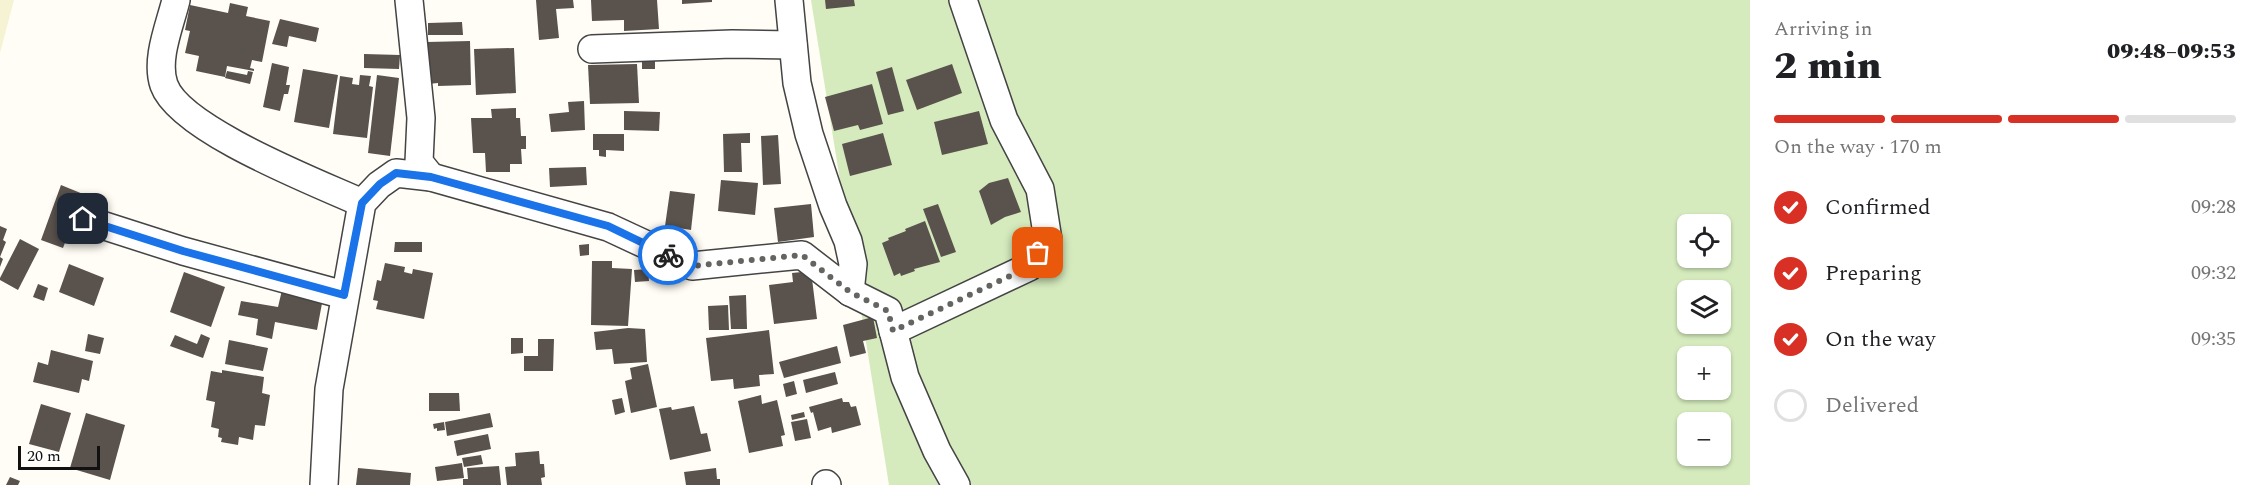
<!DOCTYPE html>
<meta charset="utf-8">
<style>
:root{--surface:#fff;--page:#f6f6f6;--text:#202124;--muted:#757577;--line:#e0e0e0;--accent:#d93025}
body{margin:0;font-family:Spectral,serif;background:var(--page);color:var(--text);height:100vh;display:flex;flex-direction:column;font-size:22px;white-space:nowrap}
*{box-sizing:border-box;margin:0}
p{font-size:20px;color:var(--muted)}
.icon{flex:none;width:33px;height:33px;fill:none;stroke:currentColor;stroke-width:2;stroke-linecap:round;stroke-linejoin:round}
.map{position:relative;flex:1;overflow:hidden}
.side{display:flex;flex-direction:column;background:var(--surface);width:510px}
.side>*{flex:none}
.fabs{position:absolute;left:1677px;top:214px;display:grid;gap:12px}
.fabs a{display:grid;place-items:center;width:54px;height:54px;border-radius:9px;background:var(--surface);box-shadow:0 2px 4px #0004;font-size:30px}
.scale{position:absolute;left:18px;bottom:15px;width:82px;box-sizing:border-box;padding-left:6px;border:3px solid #111;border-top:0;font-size:16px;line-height:21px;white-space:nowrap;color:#111;-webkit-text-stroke:4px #fff;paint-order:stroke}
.pin{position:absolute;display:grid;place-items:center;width:51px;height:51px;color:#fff;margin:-26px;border-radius:12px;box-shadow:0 3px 9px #0006}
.courier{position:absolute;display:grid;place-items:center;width:60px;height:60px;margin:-30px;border:4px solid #1a73e8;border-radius:50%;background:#fff;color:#222;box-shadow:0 2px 8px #0007}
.summary em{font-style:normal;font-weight:800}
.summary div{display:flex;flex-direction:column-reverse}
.summary{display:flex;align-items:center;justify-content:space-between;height:102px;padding:0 24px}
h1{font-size:39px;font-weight:800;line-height:45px}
.bar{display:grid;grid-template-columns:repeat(4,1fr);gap:9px 6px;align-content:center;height:72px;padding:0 24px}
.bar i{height:8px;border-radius:4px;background:var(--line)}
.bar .current{background:var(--accent)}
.bar p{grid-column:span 4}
ol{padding:0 24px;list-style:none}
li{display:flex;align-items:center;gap:18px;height:66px}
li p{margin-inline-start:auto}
li .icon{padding:6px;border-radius:50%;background:var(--accent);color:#fff;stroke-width:4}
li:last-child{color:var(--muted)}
li i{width:33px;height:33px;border:3px solid var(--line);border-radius:50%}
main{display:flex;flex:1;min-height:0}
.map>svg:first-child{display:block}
.farmland{fill:#f6f3d4}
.green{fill:#d5ebbd;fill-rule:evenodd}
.building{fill:#5a524d}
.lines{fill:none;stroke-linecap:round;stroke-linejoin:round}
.street-casing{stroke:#444;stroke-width:30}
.street{stroke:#fff;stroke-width:27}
.done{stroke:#646461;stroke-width:6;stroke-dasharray:0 10.8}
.route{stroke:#1a73e8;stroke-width:8}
</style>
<main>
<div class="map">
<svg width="1750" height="485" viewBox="0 0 1750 485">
<rect width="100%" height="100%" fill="#fffdf5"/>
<polygon class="farmland" points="0,0 14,0 0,53"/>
<path class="green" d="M811 0H1750V485H889ZM1688 225H1720V258H1688ZM1688 291H1720V324H1688ZM1688 357H1720V390H1688ZM1688 423H1720V456H1688Z"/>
<g class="building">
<polygon points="536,0 573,0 574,8 556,9 559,38 539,40"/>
<polygon points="591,0 657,0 659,29 624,31 624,20 592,21"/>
<polygon points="682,0 712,0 712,2 682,4"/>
<polygon points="825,0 854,0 855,6 826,9"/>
<polygon points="230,3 248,7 246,16 270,21 262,62 252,60 250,68 254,69 254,71 227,66 225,77 196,71 199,56 185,53 190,31 185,30 190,5 228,13"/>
<polygon points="280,19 319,28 316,42 289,36 287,47 272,44"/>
<polygon points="462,22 463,35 428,35 428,23"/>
<polygon points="470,41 471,85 438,86 438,83 428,84 427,42"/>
<polygon points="514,48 516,93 476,95 474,49"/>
<polygon points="364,54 400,55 399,69 364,68"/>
<polygon points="655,60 655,69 642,69 642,61"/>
<polygon points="272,63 289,67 286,85 290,85 288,94 284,94 280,111 263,107"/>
<polygon points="637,64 639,103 590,104 588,65"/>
<polygon points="952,64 962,93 917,110 906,80"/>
<polygon points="892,67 904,111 888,115 876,72"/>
<polygon points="303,69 338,75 329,128 294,122"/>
<polygon points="227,71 247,75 248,71 253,72 250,84 225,78"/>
<polygon points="360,75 371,76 369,86 373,87 367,138 333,134 340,76 353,78 352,84 359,85"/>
<polygon points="377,75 399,78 390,156 368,153"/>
<polygon points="872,84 883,124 860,130 858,125 834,131 825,97"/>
<polygon points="584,101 585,130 551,132 549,114 569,112 568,102"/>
<polygon points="516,108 516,118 520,118 521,136 526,136 526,149 521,149 522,164 510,164 510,172 486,172 485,153 473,153 471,118 492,118 491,109"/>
<polygon points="624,111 660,112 659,131 624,130"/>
<polygon points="979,111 988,144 942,155 934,122"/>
<polygon points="750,133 750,143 741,143 742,172 724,172 723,134"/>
<polygon points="883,133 892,165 850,176 842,144"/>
<polygon points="593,134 624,134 624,151 606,150 606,157 599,156 599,150 593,150"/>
<polygon points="778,135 781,184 763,185 761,136"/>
<polygon points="586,167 587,185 550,187 549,168"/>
<polygon points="1008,178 1021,212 1005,217 991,225 979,191 989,183"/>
<polygon points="721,180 758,183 755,215 718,211"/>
<polygon points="61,185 83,194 63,248 41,240"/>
<polygon points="670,191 695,194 691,230 665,226"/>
<polygon points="811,204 814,237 778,242 774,208"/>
<polygon points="938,204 956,252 941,257 923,209"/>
<polygon points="925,221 940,262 914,269 915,271 901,276 900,273 894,276 882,243 889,240 888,238 906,231 905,229"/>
<polygon points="0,226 7,229 3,240 6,242 0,257 3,259 0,267"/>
<polygon points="20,239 39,249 18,290 0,280 0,278"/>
<polygon points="395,242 422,242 422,252 394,252"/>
<polygon points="589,244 589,255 580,256 579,245"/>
<polygon points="592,261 612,261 612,268 632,269 628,326 591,325"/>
<polygon points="385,263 405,267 404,272 412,274 413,269 433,273 424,319 376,309 378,301 373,300 377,280 381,281"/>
<polygon points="69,264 104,278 94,306 59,292"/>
<polygon points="648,269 649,281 635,282 634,270"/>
<polygon points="811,271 817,319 774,324 769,285 793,282 792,273"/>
<polygon points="184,272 225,287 211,327 170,312"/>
<polygon points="38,284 48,288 44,301 33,297"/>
<polygon points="282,290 323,298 317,330 275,322 272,339 256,335 258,319 238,315 241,301 278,307"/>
<polygon points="746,295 747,329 731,329 729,296"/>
<polygon points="728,305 729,330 709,330 708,306"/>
<polygon points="873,317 877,338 863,341 866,353 850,357 843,325"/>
<polygon points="628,328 645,329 647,362 614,364 612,349 596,350 594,332"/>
<polygon points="769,330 774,374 759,375 760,386 734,389 733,379 711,381 706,338"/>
<polygon points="88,334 104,338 100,354 85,351"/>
<polygon points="201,334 210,338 203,358 170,346 175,335 197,344"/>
<polygon points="511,338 523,338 523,353 511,354"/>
<polygon points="538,339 554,339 553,371 524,371 524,356 538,356"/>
<polygon points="229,340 268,348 263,371 225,364"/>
<polygon points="837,346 841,363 784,378 779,362"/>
<polygon points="51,350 93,361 89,381 82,379 79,393 33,382 38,362 48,365"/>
<polygon points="648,364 657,407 631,413 625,381 632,379 630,368"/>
<polygon points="222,370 264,377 262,393 270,395 265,426 255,425 253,440 239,437 238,445 221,442 222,438 218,437 219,429 211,427 215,402 206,400 211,371 222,373"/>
<polygon points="835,372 838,384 806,393 803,380"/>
<polygon points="794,381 797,394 786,397 783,384"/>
<polygon points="429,393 459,393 460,411 429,411"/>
<polygon points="761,395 762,404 777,400 785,435 781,436 783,446 749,453 738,401"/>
<polygon points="622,398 625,412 615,415 612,400"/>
<polygon points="842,398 843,402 849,402 851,407 856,406 861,425 832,433 831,427 818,431 813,412 811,413 809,407"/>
<polygon points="41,404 71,413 59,452 29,444"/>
<polygon points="694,406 701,434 707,433 711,451 670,460 659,409 671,407 672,410"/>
<polygon points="804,412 805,417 792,420 791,415"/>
<polygon points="86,413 125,425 110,480 70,468"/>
<polygon points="490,413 493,427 447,436 445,422"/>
<polygon points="807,419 811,438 795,441 791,422"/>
<polygon points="444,422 445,430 437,431 437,428 434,429 433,424"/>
<polygon points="488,434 491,449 457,456 454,441"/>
<polygon points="539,451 540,464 544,464 545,477 541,478 542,485 507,485 505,467 516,466 515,453"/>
<polygon points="481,455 483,464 464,467 462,458"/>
<polygon points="462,463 464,478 437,481 435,467"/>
<polygon points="499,466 501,485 463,485 463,479 468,479 467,468"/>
<polygon points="358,468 411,473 410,485 356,485"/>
<polygon points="716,468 717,479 720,479 720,485 686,485 684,472"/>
<polygon points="10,477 20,481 18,485 6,485"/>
</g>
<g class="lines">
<g class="street-casing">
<g id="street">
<path d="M176 0C170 25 155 59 164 85 180 130 318 183 362 203"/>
<polyline points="409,0 421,118 419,162 431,177"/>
<polyline points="789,0 797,83 809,134 833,206 848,241 853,264 850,292"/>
<polyline points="592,49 732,44 793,45"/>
<polyline points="83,219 183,251 344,295"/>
<polyline points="893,331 1029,267 1048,240 1040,189 1004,120 963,0"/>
<polyline points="826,484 827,485"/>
<polyline points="324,485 329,389 362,203 379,185 396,173 431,177 608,227 692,266 802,255 850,292 888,311 905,377 937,451 956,485"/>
</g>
</g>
<use href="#street" class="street"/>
</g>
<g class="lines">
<polyline class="done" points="668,255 692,266 802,255 850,292 888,311 893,331 1029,267 1038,253"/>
<polyline class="route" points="83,219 183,251 344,295 362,203 380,184 396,173 431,177 608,226 668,255"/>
</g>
</svg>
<div class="fabs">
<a><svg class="icon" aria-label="locate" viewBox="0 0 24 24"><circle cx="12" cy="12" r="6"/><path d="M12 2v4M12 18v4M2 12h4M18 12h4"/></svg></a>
<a><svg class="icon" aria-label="layers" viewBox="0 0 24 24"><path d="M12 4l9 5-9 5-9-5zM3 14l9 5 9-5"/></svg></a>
<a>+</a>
<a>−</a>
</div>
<div class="scale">20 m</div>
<div class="pin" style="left:1038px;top:253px;background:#ea580c"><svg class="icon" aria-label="bag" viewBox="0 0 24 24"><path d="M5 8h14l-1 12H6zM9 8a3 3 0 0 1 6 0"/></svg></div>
<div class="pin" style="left:83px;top:219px;background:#1f2937"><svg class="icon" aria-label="home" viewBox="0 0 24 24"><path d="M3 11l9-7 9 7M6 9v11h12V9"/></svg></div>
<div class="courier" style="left:668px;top:255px"><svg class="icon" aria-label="bike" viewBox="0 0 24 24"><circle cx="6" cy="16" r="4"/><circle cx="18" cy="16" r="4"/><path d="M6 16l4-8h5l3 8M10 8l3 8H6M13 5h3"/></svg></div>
</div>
<section class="side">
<div class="summary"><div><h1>2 min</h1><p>Arriving in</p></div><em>09:48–09:53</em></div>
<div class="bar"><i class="current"></i><i class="current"></i><i class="current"></i><i></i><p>On the way · 170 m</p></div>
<ol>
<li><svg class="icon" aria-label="check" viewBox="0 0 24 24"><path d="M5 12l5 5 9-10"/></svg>Confirmed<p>09:28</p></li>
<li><svg class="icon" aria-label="check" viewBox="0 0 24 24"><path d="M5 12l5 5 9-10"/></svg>Preparing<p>09:32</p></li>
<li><svg class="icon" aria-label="check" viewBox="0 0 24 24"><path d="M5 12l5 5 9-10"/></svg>On the way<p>09:35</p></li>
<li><i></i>Delivered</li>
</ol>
</section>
</main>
